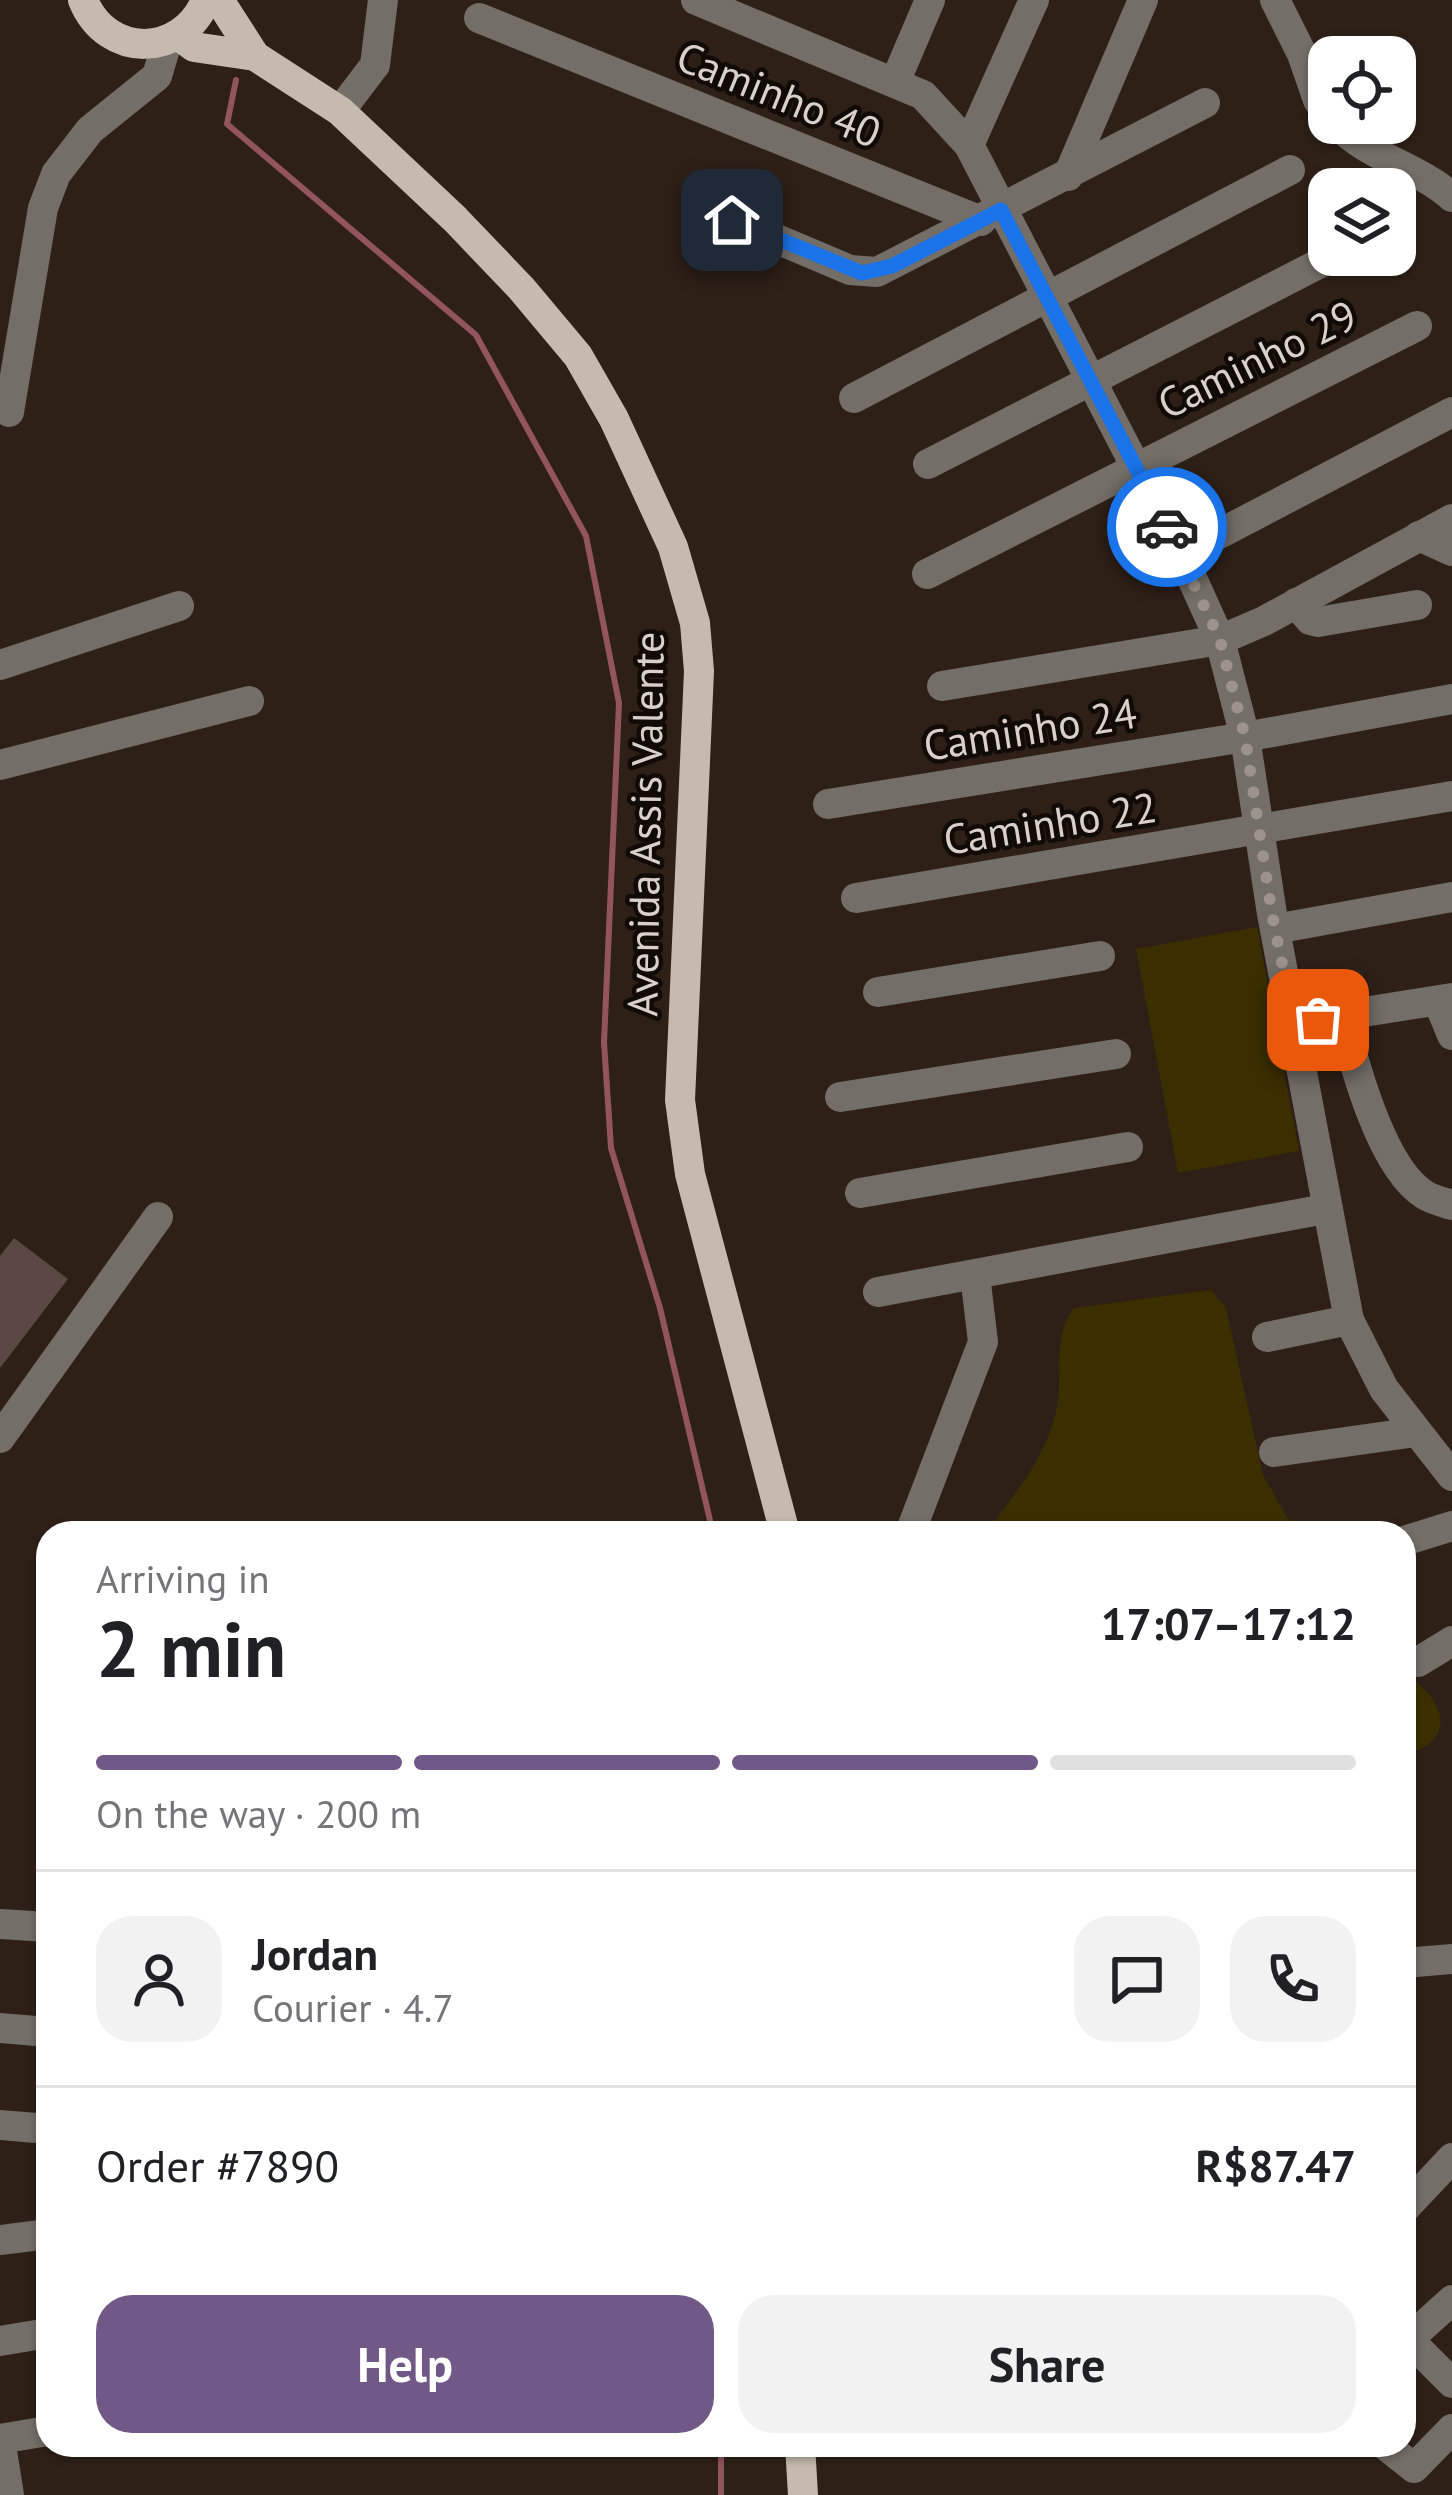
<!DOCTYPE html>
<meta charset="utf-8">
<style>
:root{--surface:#fff;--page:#f2f2f2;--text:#202124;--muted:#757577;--line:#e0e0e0;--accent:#705986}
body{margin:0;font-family:"PT Sans",sans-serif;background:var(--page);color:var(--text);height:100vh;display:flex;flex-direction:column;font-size:45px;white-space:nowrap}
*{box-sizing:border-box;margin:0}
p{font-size:39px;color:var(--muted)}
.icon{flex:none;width:66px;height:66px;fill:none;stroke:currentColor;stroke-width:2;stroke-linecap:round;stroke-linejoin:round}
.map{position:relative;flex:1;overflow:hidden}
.panel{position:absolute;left:36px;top:1521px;width:1380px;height:936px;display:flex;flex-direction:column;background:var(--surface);border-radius:36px;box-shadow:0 3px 9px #0004}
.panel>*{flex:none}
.tools{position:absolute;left:1308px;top:36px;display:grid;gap:24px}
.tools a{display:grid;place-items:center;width:108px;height:108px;border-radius:24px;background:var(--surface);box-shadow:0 3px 9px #0004;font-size:60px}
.pin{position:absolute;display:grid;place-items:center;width:102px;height:102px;color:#fff;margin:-51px;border-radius:24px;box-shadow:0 6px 18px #0006}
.courier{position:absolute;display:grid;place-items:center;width:120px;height:120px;margin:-60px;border:9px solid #1a73e8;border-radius:50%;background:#fff;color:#222;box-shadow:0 3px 15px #0007}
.overview em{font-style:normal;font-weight:800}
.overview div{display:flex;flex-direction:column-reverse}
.overview{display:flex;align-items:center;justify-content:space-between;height:204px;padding:0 60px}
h1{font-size:78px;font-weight:800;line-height:90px}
.bar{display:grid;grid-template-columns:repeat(4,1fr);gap:18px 12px;align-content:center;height:144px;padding:0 60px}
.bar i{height:15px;border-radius:9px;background:var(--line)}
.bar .selected{background:var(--accent)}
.bar p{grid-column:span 4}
.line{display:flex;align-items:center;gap:30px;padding:0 60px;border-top:3px solid var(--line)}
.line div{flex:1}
.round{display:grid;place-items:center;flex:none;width:126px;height:126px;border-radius:36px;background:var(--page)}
.primary-button{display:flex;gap:24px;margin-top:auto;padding:24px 60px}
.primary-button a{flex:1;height:138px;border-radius:36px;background:var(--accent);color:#fff;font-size:48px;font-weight:800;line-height:138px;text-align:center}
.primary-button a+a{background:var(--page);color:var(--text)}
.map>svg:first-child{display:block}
.green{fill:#3b2e00}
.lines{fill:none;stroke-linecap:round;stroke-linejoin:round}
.stream{stroke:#92555e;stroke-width:6}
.building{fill:#5b4844}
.minor{stroke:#746e68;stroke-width:30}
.major{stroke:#c5baad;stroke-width:30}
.done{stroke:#9e928c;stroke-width:12;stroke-dasharray:0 21.6}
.route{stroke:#1a73e8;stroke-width:15}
.labels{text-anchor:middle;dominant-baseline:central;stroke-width:9;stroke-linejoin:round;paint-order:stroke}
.street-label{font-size:42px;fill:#dad0cb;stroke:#110b08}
</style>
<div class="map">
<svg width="1452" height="2495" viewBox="0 0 1452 2495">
<rect width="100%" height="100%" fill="#2e2017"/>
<g class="green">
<polygon points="1257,927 1299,1151 1178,1173 1136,949"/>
<path d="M1211 1290 1226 1308 1263 1475 1296 1533H985C1016 1493 1051 1452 1058 1400 1062 1365 1053 1337 1074 1308Z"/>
<path d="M1404 1670C1415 1681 1431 1693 1437 1707 1449 1732 1428 1752 1404 1752Z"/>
</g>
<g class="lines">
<g class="stream">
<polyline points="236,80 227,124 476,335 586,536 619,703 604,1042 611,1148 660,1308 713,1533"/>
<polyline points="721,2445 721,2495"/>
</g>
</g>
<polygon class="building" points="14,1238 68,1279 0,1368 0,1256"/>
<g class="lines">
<g class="minor">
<polyline points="696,0 923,95 969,145 1181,554 1220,640 1245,737 1272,914 1349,1320 1384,1389 1452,1476"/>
<polyline points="1275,0 1302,54 1318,100 1329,116"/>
<polyline points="479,18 981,221"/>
<polyline points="895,82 930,0"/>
<polyline points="340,111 375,65 383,0"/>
<path d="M1336 123C1367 157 1417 166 1452 197"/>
<polyline points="969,145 1034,0"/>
<polyline points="1068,176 1143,0"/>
<polyline points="732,220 850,270 877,272 1205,103"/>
<polyline points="854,398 1290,170"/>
<polyline points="9,412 43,208 56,174 90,130 157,76 167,42"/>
<polyline points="928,464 1336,255"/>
<polyline points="1419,536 1452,551"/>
<polyline points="1181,554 1452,412"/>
<polyline points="927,574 1417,326"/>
<polyline points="1296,603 1310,620 1318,622 1417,605"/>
<polyline points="0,665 179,606"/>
<polyline points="942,686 1220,640 1264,621 1452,519"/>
<polyline points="0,765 249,701"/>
<polyline points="828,804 1245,737 1452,699"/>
<polyline points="856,898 1452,796"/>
<polyline points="1275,929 1452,897"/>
<polyline points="878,992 1100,956"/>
<polyline points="1438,1001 1452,1035"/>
<path d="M1342 1016C1354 1064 1381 1168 1425 1195 1433 1200 1443 1202 1452 1205"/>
<polyline points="1294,1023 1452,998"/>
<polyline points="840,1097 1116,1054"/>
<polyline points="860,1193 1128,1147"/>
<polyline points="878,1292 1325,1209"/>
<polyline points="1267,1337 1349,1320"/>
<polyline points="0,1438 158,1217"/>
<polyline points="1274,1452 1416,1432"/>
<polyline points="910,1533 983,1342 975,1275"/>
<polyline points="1404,1541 1452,1526"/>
<polyline points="1418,1662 1452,1641"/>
<polyline points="0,1924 48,1927"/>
<polyline points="1404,1963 1452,1959"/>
<polyline points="0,2028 48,2032"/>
<polyline points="0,2125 48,2129"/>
<polyline points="1404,2209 1452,2158"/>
<polyline points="0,2240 48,2234"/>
<polyline points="1404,2335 1452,2383"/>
<polyline points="1409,2339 1452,2300"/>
<polyline points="0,2341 48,2333"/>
<polyline points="1385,2445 1414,2468 1452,2429"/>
<polyline points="9,2495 0,2439 48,2431"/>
</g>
<g class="major">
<path d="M83 0C107 59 182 58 206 0"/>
<polyline points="219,0 255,56 340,111 455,219 521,288 578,356 614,419 673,547 695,623 699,671 680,1100 690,1174 785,1533"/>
<polyline points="179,36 194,47 255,56"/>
<polyline points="800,2445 803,2495"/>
</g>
</g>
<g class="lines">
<polyline class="done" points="1167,527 1220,640 1245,737 1272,914 1294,1023 1318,1020"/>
<polyline class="route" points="732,220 862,273 892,266 1001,210 1167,527"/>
</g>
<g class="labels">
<g class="street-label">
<text transform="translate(779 94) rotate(22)">Caminho 40</text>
<text transform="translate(1257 359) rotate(-26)">Caminho 29</text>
<text transform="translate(1030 729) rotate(-9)">Caminho 24</text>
<text transform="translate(1050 823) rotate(-9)">Caminho 22</text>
<text transform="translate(645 824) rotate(-89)">Avenida Assis Valente</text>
</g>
</g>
</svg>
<div class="tools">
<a><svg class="icon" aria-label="locate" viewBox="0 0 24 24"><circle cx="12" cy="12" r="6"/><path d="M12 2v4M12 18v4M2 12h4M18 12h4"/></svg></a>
<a><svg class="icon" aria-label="layers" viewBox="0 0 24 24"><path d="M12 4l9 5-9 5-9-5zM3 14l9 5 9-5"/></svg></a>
</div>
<div class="pin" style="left:1318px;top:1020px;background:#ea580c"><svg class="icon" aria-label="bag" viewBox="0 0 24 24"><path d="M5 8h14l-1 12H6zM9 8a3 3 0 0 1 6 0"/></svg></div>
<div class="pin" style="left:732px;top:220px;background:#1f2937"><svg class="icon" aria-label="home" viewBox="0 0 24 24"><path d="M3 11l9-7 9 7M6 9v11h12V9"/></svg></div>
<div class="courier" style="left:1167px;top:527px"><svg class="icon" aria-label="car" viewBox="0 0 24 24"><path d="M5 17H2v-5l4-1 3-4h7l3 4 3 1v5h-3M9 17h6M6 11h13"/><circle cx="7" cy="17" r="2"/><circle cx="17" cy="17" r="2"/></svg></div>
<section class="panel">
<div class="overview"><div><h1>2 min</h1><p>Arriving in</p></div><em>17:07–17:12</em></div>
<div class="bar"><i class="selected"></i><i class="selected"></i><i class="selected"></i><i></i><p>On the way · 200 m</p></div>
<div class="line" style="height:216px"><a class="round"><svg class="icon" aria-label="person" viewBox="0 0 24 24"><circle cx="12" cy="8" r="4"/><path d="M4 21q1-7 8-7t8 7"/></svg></a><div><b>Jordan</b><p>Courier · 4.7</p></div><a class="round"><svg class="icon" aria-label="chat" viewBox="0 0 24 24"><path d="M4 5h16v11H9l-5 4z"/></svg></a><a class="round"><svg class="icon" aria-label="phone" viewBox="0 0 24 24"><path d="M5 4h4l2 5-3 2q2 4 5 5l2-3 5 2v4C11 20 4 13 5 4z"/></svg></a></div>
<div class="line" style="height:156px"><div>Order #7890</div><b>R$87.47</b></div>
<div class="primary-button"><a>Help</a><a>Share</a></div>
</section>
</div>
